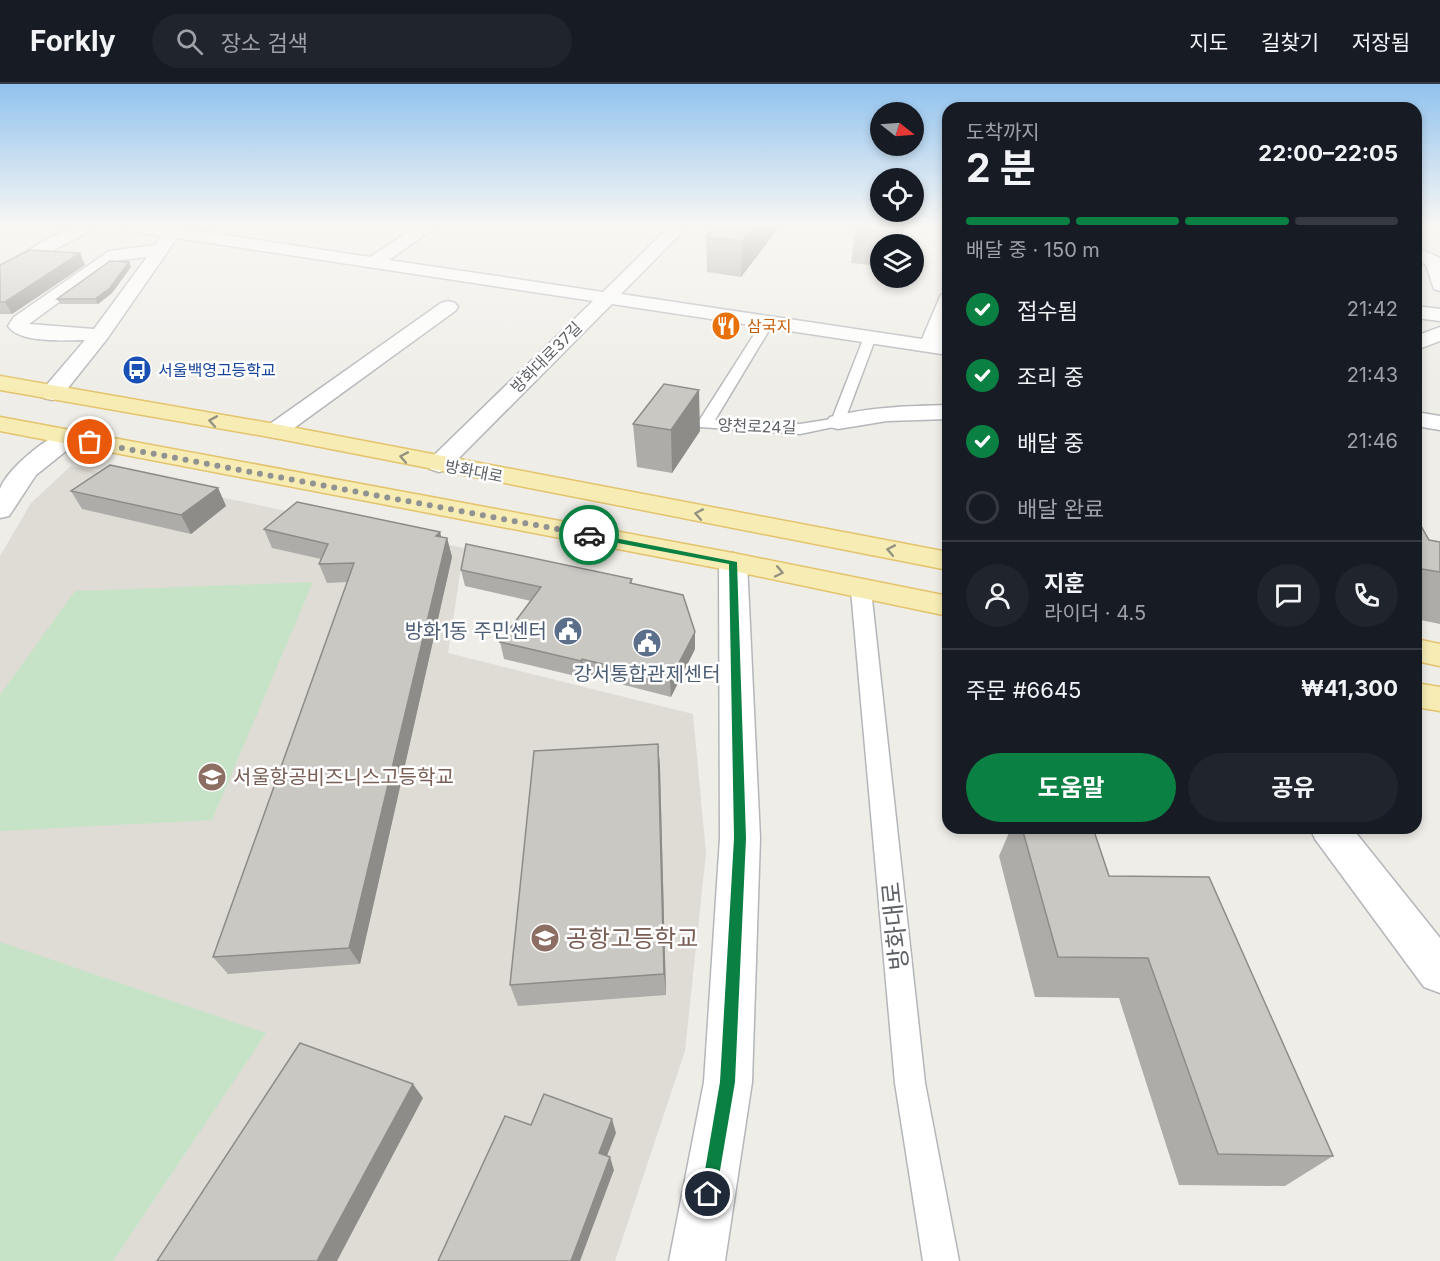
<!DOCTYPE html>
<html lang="ko">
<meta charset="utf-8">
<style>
:root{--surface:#171b24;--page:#20242c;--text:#f1f3f6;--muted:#9ea1a6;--line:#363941;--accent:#0b8043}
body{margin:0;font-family:Inter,"Noto Sans KR",sans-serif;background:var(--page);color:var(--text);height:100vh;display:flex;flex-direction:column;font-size:22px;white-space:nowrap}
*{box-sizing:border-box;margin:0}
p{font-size:20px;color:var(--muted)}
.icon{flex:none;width:33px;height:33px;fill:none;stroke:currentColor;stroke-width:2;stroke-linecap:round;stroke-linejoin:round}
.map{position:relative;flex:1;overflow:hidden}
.panel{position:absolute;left:942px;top:18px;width:480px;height:732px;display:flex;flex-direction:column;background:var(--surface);border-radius:18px;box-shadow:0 3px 9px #0003}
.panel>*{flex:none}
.needle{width:39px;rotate:107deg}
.tools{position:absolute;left:870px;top:18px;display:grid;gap:12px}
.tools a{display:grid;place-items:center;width:54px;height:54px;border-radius:50%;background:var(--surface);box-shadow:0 3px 9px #0003;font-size:30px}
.pin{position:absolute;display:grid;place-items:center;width:51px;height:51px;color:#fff;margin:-26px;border:3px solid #fff;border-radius:50%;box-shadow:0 2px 6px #0007}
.courier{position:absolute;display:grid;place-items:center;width:60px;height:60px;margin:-30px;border:4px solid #0b8043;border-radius:50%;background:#fff;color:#222;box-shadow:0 2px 8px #0007}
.headline em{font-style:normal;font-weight:700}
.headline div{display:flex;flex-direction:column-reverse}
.headline{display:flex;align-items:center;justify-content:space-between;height:102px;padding:0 24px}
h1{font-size:39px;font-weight:700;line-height:45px}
.bar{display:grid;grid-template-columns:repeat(4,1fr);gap:9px 6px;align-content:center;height:72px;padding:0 24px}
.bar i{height:8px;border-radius:4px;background:var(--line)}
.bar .active{background:var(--accent)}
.bar p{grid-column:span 4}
.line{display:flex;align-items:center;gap:15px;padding:0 24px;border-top:2px solid var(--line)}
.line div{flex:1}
.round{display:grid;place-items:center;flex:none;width:63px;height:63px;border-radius:32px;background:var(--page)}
ol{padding:0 24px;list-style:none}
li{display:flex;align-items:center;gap:18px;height:66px}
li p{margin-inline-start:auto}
li .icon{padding:6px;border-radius:50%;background:var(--accent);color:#fff;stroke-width:4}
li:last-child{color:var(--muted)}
li i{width:33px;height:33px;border:3px solid var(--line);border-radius:50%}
.primary-button{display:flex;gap:12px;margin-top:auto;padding:12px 24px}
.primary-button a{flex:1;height:69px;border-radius:36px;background:var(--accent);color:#fff;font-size:24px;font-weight:700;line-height:69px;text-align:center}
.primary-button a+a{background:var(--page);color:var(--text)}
header{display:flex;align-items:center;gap:36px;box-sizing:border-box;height:84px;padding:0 30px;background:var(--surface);border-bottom:2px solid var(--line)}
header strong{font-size:28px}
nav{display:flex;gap:33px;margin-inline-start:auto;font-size:21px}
.search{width:420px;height:54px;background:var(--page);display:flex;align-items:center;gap:15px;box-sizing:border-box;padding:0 21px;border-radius:33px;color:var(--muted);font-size:22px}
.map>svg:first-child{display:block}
.education{fill:#dfdcd5}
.green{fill:#c6e3c7}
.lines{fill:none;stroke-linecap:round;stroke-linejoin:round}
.service-casing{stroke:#b4b6ba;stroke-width:3}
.minor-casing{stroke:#b4b6ba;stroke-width:3}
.primary-casing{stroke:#e3c36c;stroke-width:3}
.service{fill:#fff;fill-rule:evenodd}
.minor{fill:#fff;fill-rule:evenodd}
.primary{fill:#f7edb4;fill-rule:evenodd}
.wall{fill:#aeaca8}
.shaded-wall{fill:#8d8c88}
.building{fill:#cac8c3;stroke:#8d8c88;stroke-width:1.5}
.oneway{stroke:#949281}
.route{fill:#0b8043}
.done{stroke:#919292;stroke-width:6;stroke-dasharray:0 10.8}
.labels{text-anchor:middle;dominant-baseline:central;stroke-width:5;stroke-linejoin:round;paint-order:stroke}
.far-food-label{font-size:16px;fill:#c56008;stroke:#fff;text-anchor:start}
.far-street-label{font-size:16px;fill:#5e6165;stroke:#fff}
.far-transit-label{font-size:16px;fill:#164399;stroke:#fff;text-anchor:start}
.service-label{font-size:20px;fill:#4e5e75;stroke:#fff;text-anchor:end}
.education-label{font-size:20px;fill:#785e54;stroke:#fff;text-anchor:start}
.near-street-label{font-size:24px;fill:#5e6165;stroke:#fff}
.near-education-label{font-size:24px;fill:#785e54;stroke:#fff;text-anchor:start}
</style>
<header>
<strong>Forkly</strong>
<div class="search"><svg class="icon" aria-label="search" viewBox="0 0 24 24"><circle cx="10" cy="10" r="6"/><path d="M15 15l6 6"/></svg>장소 검색</div>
<nav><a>지도</a><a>길찾기</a><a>저장됨</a></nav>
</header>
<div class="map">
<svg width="1440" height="1177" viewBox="0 0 1440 1177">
<rect width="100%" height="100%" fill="#efede7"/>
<polygon class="education" points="71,382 464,464 448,569 693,630 706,769 685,967 615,1177 0,1177 0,472 31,419"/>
<g class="green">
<polygon points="313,498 212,736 0,747 0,611 75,507"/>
<polygon points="0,858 266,949 113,1177 0,1177"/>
</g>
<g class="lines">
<g class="service-casing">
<g id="service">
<polygon points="768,234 774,238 715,336 800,340 832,335 864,253 870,249 875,250 876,253 843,341 800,350 700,343 697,340 762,238"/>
<polygon points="861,500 868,502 871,506 925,999 959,1177 923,1177 895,999 851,506 854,502"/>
</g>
</g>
<g class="minor-casing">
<g id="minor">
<polygon points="77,142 99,142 0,195 0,183 49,154"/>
<path d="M121 142H164L370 173 417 142H437L389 176 603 208 670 142H688L621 210 922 255 939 215 941 211 948 209V241L942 258 948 259V271L612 220 448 385 439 388 430 385 426 380 430 375 593 217 177 154 107 255 60 314 52 316 44 314 41 309 44 304 85 256C64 256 20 260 8 242L14 233 109 167 155 161 162 152 129 147ZM147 173 94 245 29 240 108 182 119 176Z"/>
<polygon points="1416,163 1440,174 1440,207 1434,205 1426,181 1416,175"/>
<polygon points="448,217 455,219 458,223 455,227 283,352 275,354 267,352 263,347 267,342 441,219"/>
<polygon points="1416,222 1440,225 1440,237 1416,234"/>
<polygon points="1440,243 1440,257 1416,266 1416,252"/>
<path d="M948 321V335L887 337 838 345 830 343 826 338 830 333C869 323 908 322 948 321Z"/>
<polygon points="1416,328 1440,332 1440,346 1416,342"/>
<path d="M67 347 76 349 79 354 76 359 36 391 9 432 0 434C0 426 0 413 0 405 7 385 47 352 67 347Z"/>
<polygon points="733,469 743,472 747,478 760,754 752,998 725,1177 669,1177 704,998 720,754 719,478 723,472"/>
<polygon points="1310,744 1352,744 1440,854 1440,909 1424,903 1315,755"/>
</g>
</g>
<g class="primary-casing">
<g id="primary">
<polygon points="0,292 275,340 948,468 948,486 275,354 0,306"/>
<polygon points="0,333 733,469 948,512 948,532 733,487 0,347"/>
<polygon points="1416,555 1440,560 1440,582 1416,577"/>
<polygon points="1416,599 1440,603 1440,627 1416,623"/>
</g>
</g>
<use href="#service" class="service"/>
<use href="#minor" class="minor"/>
<use href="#primary" class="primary"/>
</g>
<g class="wall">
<polygon points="780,142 741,193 707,188 706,153"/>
<polygon points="856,142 906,142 898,160 880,160 880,182 851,179"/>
<polygon points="0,181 85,181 12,230 0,230"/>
<polygon points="131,183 112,209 98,220 60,220 57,215"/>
<polygon points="633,340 700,347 672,389 637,383"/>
<polygon points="218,404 226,422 191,450 82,425 71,407"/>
<polygon points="1416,433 1429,456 1440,458 1440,540 1416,535"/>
<polygon points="264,445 440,448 441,453 447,454 452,473 360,880 228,890 213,873 347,498 327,499 319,480 321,475 272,464"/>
<polygon points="461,486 632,495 632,499 695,565 671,613 585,591 584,594 504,575 500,558 531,517 465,502"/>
<polygon points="658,660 660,684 666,911 518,922 510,901"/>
<polygon points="1011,744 1093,744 1109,792 1333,1072 1285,1102 1179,1101 1119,914 1035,913 999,772"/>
</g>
<g class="shaded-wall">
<polygon points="755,142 780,142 741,193 742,157"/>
<polygon points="895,142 906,142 898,160 891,160 892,148"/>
<polygon points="80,169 85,181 12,230 5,218"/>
<polygon points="129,178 131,183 112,209 98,220 95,215"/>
<polygon points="699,306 700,347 672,389 671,346"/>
<polygon points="218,404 226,422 191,450 181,431"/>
<polygon points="440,448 444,465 447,454 452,473 360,880 349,864 436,452"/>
<polygon points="695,548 695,565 671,613 670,596"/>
<polygon points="582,575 585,591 584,594 581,577"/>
<polygon points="658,660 660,684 666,911 664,890"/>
<polygon points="413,1000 423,1014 337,1177 317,1177"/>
<polygon points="612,1035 616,1049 603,1082 599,1069"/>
<polygon points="610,1073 614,1086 580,1177 571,1177"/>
</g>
<g class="building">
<polygon points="717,142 755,142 742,157 706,153"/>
<polygon points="856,142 895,142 892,148 855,144"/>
<polygon points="30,166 80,169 5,218 0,218 0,181"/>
<polygon points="110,177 129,178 110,204 95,215 57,215"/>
<polygon points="664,300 699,306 671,346 633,340"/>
<polygon points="110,381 218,404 181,431 71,407"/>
<polygon points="297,418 440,448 436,452 447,454 349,864 213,873 354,479 319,480 328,460 264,445"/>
<polygon points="1416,433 1429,456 1440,458 1440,488 1416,484"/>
<polygon points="466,460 632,495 630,499 683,511 695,548 670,596 582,575 581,577 500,558 541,503 461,486"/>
<polygon points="658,660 664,890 510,901 534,667"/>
<polygon points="1022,744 1093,744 1109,792 1209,793 1333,1072 1218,1070 1148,874 1058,873"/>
<polygon points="300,959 413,1000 317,1177 157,1177"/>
<polygon points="544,1010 612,1035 599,1069 610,1073 571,1177 438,1177 505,1032 531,1041"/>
</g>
<defs><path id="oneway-chevron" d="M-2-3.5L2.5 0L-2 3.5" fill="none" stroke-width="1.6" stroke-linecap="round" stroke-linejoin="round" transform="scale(1.5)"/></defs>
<g class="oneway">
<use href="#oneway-chevron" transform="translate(213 337) rotate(-170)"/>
<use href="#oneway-chevron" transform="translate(404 373) rotate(-169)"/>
<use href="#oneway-chevron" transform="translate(699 430) rotate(-169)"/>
<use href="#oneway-chevron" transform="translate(891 466) rotate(-169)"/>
<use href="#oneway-chevron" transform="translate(779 488) rotate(12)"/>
</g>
<linearGradient id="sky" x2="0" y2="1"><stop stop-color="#91c2ee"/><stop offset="0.46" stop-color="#f8f7f4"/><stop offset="1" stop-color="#f8f7f4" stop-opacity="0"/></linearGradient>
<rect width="1440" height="307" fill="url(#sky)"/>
<polygon class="route" points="589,449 737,478 746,754 735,998 716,1110 714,1115 708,1118 703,1115 701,1110 720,998 734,754 729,480 586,453 586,450"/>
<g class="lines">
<polyline class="done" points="90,358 589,451"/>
</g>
<defs>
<g id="restaurant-disc" transform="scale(1.5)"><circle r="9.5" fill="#e8710a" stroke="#fff"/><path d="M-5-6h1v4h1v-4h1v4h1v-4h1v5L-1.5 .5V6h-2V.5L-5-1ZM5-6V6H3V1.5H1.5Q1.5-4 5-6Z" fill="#fff"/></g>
<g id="bus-disc" transform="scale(1.5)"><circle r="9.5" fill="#1a4fb4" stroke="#fff"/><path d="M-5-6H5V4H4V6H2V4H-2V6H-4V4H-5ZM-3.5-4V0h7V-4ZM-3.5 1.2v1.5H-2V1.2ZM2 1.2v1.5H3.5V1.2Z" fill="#fff"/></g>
<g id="civic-disc" transform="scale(1.5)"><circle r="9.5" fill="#5c6f8a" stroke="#fff"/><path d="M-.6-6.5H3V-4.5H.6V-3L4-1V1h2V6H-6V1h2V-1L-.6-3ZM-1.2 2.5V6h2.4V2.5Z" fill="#fff"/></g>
<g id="school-disc" transform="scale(1.5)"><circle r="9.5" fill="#8d6e63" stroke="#fff"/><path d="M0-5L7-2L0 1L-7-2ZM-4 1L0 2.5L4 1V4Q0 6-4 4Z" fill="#fff"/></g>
</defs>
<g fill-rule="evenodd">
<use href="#restaurant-disc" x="726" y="242"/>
<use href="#bus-disc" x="137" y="286"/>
<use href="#civic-disc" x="568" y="547"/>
<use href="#civic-disc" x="647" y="559"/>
<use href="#school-disc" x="212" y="693"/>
<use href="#school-disc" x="545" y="854"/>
</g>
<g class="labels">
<g class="far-food-label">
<text x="747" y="242">삼국지</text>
</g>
<g class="far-street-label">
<text transform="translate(546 273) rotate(-45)">방화대로37길</text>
<text transform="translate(757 342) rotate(2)">양천로24길</text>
<text transform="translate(474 387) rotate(11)">방화대로</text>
</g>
<g class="far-transit-label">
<text x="158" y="286">서울백영고등학교</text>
</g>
<g class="service-label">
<text x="547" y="547">방화1동 주민센터</text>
<text x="647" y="590" text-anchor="middle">강서통합관제센터</text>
</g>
<g class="education-label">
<text x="233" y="693">서울항공비즈니스고등학교</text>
</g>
<g class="near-street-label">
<text transform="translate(895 842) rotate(-96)">방화대로</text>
</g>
<g class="near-education-label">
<text x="566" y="854">공항고등학교</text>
</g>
</g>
</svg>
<div class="tools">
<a><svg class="needle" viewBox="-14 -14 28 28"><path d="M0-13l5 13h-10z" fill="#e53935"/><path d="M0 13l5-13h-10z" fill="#9ea1a6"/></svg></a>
<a><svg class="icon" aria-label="locate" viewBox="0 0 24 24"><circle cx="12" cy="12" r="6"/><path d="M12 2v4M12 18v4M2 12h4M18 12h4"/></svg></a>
<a><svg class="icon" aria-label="layers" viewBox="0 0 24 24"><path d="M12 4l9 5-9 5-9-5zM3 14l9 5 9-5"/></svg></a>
</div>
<div class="pin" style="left:90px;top:358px;background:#ea580c"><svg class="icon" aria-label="bag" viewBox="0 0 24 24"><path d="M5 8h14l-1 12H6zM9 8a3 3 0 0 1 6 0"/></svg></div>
<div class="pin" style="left:708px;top:1110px;background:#1f2937"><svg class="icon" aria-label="home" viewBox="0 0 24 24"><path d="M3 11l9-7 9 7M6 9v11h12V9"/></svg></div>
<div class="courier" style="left:589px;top:451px"><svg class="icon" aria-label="car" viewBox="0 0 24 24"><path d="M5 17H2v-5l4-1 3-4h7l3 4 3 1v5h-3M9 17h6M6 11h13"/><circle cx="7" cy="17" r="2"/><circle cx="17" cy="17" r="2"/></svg></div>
<section class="panel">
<div class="headline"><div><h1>2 분</h1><p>도착까지</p></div><em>22:00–22:05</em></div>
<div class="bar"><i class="active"></i><i class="active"></i><i class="active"></i><i></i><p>배달 중 · 150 m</p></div>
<ol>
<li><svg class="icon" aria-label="check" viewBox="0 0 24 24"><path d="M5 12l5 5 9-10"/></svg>접수됨<p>21:42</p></li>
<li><svg class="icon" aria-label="check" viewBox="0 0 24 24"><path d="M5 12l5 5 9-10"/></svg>조리 중<p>21:43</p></li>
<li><svg class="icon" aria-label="check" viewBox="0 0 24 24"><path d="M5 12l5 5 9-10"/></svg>배달 중<p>21:46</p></li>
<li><i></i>배달 완료</li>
</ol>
<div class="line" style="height:108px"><a class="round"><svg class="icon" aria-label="person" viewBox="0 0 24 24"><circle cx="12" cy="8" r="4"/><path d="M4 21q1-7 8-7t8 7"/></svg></a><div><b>지훈</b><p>라이더 · 4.5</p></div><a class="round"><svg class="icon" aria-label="chat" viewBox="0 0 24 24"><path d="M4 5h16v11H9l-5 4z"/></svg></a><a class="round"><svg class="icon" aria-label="phone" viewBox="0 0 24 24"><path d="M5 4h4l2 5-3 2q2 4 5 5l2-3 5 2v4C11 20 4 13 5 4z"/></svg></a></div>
<div class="line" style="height:78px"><div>주문 #6645</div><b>₩41,300</b></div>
<div class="primary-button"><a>도움말</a><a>공유</a></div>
</section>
</div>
